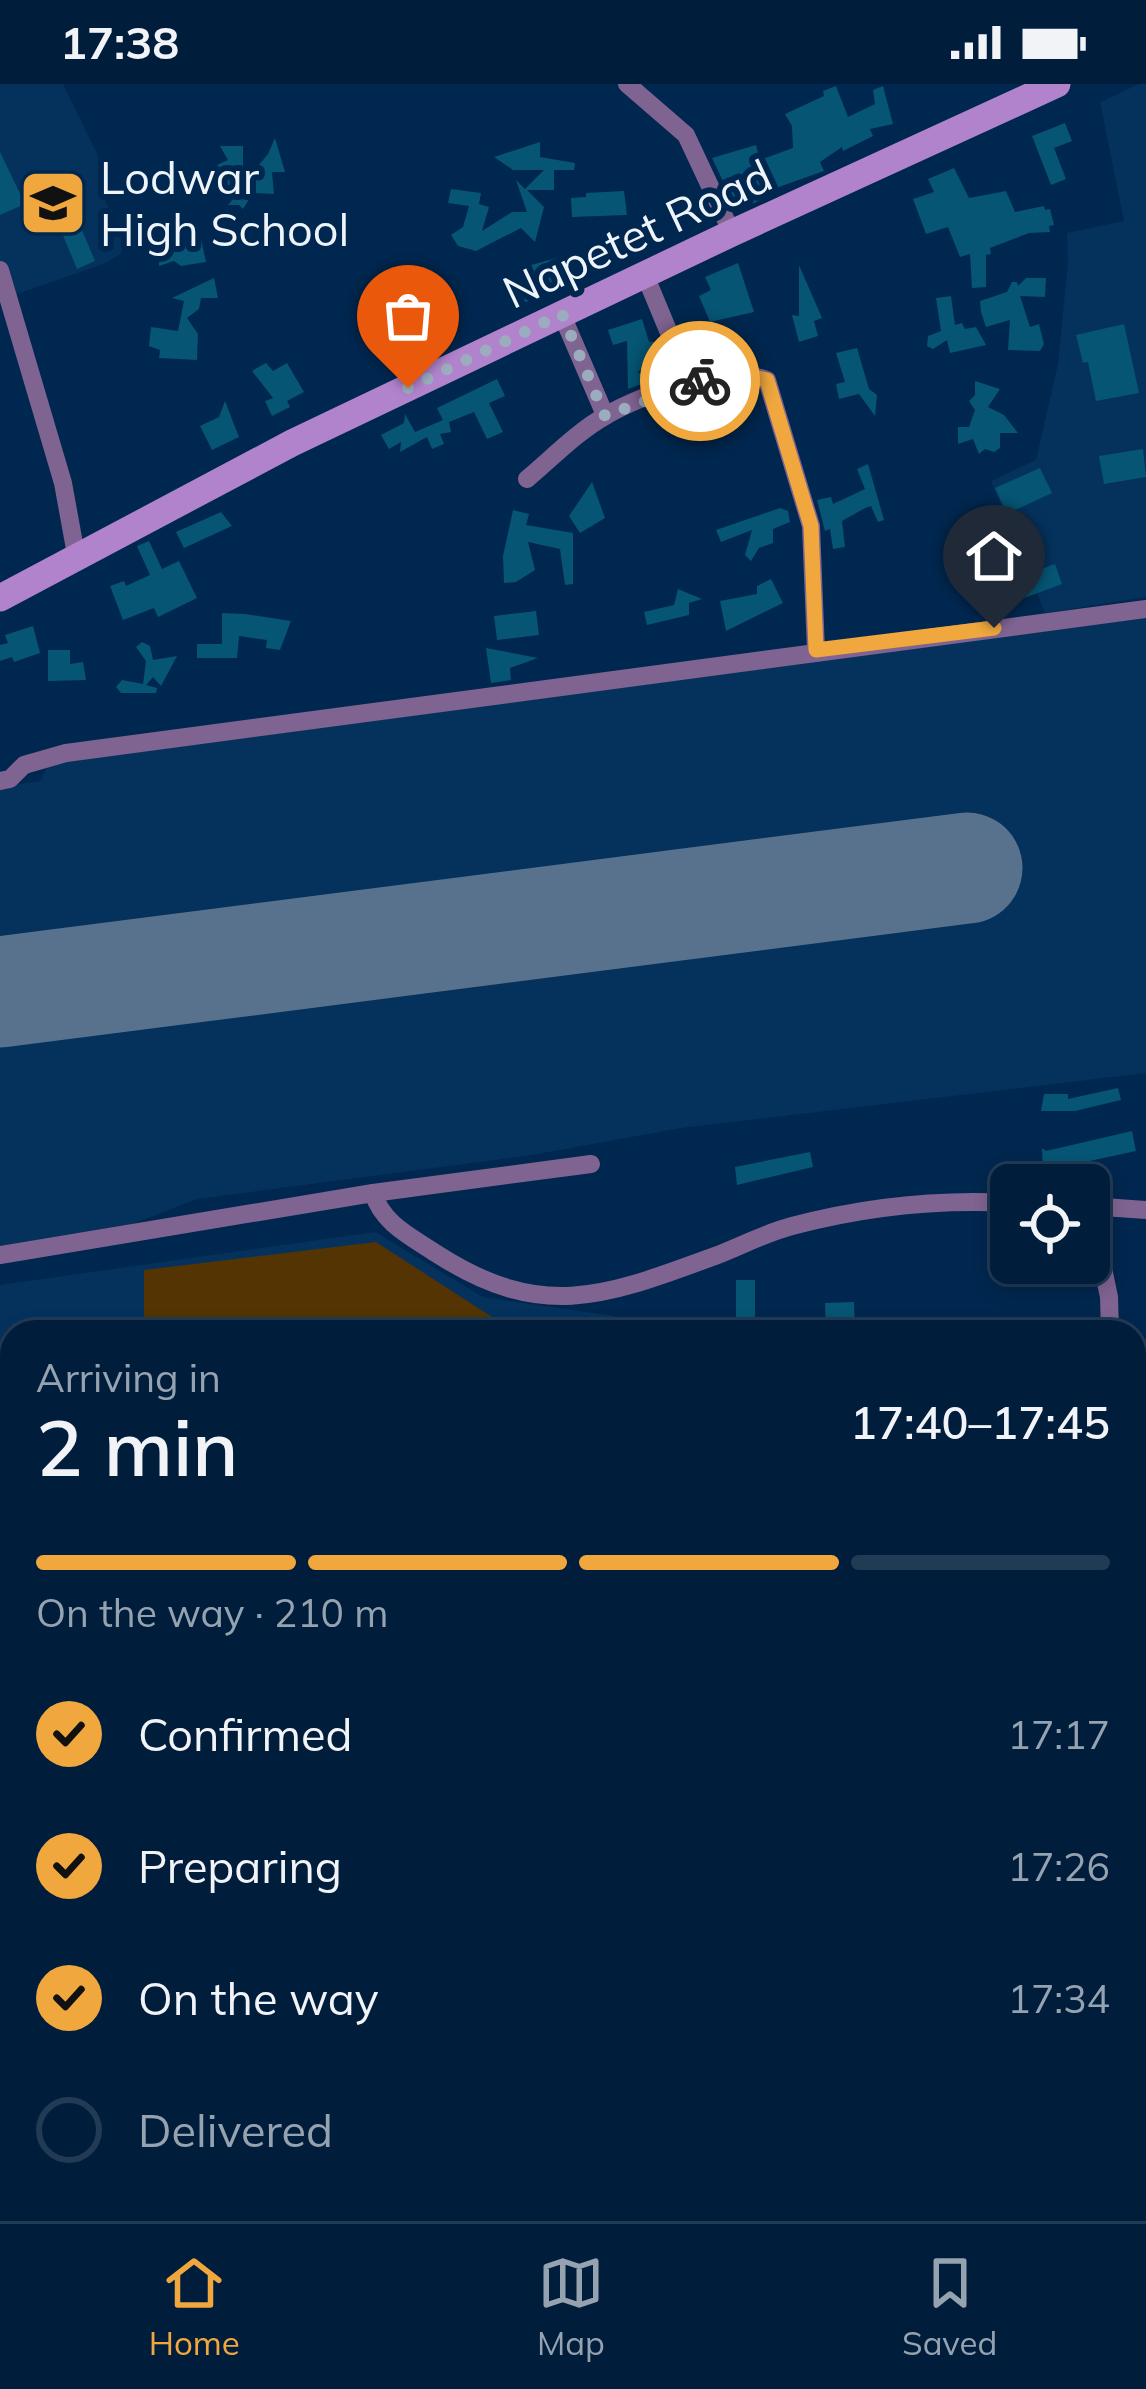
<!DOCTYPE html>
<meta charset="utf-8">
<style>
:root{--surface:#001d3b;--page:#0e2a46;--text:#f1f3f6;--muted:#95a2af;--line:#223b55;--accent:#efa73e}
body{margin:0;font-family:Mulish,sans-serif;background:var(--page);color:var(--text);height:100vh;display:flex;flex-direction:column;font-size:45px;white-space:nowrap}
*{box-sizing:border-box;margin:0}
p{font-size:39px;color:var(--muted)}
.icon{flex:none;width:66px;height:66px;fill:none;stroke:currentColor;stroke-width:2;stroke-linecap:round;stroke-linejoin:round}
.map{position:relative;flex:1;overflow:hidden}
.sheet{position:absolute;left:0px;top:1236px;width:1146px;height:903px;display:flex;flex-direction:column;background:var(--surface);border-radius:36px 36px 0 0;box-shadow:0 6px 18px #0003,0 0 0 3px var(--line)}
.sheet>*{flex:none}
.fabs{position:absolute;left:990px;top:1080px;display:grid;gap:24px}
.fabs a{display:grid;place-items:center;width:120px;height:120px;border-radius:18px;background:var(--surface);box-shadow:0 6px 18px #0003,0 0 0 3px var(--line);font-size:60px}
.pin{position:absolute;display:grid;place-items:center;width:102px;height:102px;color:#fff;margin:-123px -51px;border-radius:50% 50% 50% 0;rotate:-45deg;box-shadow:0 0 12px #0007}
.pin .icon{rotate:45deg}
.courier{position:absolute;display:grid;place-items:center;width:120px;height:120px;margin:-60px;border:9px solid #efa73e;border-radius:50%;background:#fff;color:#222;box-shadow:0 3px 15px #0007}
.head em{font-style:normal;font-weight:600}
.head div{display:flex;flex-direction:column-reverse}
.head{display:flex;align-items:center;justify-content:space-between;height:204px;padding:0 36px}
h1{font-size:78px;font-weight:600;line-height:90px}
.bar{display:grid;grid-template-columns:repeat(4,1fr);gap:18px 12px;align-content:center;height:144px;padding:0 36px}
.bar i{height:15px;border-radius:9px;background:var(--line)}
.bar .on{background:var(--accent)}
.bar p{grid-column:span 4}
ol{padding:0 36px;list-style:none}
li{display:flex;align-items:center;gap:36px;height:132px}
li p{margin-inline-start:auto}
li .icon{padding:12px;border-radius:50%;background:var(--accent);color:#111;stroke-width:4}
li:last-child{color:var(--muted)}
li i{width:66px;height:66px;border:6px solid var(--line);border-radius:50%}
.status{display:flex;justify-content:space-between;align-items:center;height:84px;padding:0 60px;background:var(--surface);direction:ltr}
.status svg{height:33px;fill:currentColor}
.tabs{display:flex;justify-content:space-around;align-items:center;height:168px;border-top:3px solid var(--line);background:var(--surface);font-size:33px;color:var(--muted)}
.tabs a{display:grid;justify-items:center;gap:6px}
.tabs .on{color:var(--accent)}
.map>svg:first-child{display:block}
.built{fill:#05325d}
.green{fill:#533402}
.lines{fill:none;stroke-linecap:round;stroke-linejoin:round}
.runway{stroke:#58728e;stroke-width:111}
.building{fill:#065574}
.street{stroke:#7f6390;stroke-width:18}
.secondary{stroke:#b183cc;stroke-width:27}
.done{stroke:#9bacbe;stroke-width:12;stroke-dasharray:0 21.6}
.route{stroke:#efa73e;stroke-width:15}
.labels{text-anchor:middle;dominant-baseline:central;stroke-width:12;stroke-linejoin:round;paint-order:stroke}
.poi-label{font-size:45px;fill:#eef4fa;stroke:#00274f;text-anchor:start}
.street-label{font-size:45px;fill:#eef4fa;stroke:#00274f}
</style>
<div class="status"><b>17:38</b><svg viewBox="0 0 49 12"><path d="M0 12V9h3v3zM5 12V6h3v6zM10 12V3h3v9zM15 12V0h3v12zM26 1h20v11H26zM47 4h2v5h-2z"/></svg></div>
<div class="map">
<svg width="1146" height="2137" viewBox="0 0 1146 2137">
<rect width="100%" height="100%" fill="#00274f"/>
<g class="built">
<polygon points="0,0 63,0 102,80 101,107 123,157 121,170 103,180 0,216"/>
<polygon points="1139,0 1146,0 1146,513 1045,529 991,397 1036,376 1058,280 1068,178 1067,149 1124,137 1100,18"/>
<polygon points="1146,532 1146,989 681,1044 532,1071 197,1115 109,1149 0,1163 0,703 40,697 50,678"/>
<polygon points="375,1148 483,1213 614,1232 609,1248 12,1248 12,2060 0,2063 0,1201"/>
<polygon points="557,2127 758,2127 763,2137 561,2137"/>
</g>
<g class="green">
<polygon points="376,1158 492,1233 493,1248 128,1248 144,1245 144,1186"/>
<polygon points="12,1274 12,1457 0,1461 0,1282"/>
</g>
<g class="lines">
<polyline class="runway" points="0,908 967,784"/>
</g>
<g class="building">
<polygon points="836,2 848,33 875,20 873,6 883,2 893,40 870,45 873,52 843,67 842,63 820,78 824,87 762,109 765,114 737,127 712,74 756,61 760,76 793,64 792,42 785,30 824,12 823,7"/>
<polygon points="1065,39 1072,57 1054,64 1066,95 1051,101 1032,52"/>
<polygon points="275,54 285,88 272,88 274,110 253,109 243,125 239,121 228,121 233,115 211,94 215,82 228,76 220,62 243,62 243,100 268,70"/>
<polygon points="540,58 540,73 575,79 574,86 554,86 554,106 527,106 544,123 535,158 521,144 476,167 458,162 451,151 463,143 469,122 448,119 451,105 481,109 479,120 489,123 482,147 512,128 527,128 516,96 525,105 544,86 513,86 494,73"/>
<polygon points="0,68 25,120 0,131"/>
<polygon points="954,84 969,114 1006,107 1015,128 1044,122 1045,126 1050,125 1054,141 1049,142 1050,148 1029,149 990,164 991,170 986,171 986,203 972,204 970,170 960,173 948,143 926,150 913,115 934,108 928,95"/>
<polygon points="624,107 627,131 572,133 571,114 586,113 586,109"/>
<polygon points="70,118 95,177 77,185 52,125"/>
<polygon points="168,153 201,155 206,178 181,182 174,177 159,182 159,171 150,165"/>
<polygon points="557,174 568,205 525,218 521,205 537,201 531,181"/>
<polygon points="738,179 754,228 710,238 699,212 711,206 705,193"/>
<polygon points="799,181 822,234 814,237 818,252 799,258 792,231 799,232"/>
<polygon points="214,194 218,214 201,214 199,225 187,234 198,250 197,276 159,274 160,266 149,262 151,243 178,247 184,217 172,214"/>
<polygon points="1026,194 1046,194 1045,213 1020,212 1030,243 1039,240 1044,260 1040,267 1008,266 1010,236 986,243 981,228 980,217 1007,208 1012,198 1017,198 1018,202"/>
<polygon points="951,212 955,241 962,239 965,245 976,243 986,261 950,269 947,256 933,265 927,262 928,252 941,247 936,214"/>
<polygon points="642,235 649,258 658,258 661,265 637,289 647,289 647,298 628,305 627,257 613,261 608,246"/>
<polygon points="1124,240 1139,309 1096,317 1088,278 1083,279 1076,251"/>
<polygon points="857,264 869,305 877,311 875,332 859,310 839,315 836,300 845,298 836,269"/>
<polygon points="266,279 273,287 287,279 304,308 287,317 290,323 272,332 265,317 273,314 252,287"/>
<polygon points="497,295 505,312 489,319 503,348 487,355 474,328 449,338 451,348 440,350 444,360 432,365 427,353 400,368 401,358 389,365 381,351 404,339 405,330 415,348 443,336 437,324"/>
<polygon points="975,297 1000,305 988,323 1004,331 1018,349 1000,349 1000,364 994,368 985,365 979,370 973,355 958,360 958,343 969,343 975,326 969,317 975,311"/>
<polygon points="225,317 239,353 212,366 200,342 219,333"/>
<polygon points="1143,365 1146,393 1104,400 1099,372"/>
<polygon points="868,380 884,436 878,438 871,422 865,424 842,437 845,463 833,465 830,445 825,447 817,416 831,413 833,420 865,405 857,385"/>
<polygon points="1040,384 1052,409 1007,430 995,404"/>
<polygon points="592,398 605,434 580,449 569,432"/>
<polygon points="780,424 788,427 790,438 773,445 773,459 759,464 751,477 745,471 752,446 721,458 716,446"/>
<polygon points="513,426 529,430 526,441 573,449 573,500 565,501 560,465 528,458 535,486 516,498 504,499 503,472"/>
<polygon points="221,428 232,442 184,464 176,448"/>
<polygon points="149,457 162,485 179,477 197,514 158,533 154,524 123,536 110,502 124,497 126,502 150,491 137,462"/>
<polygon points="1055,480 1062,500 1013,518 1013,515 1002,519 952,498 968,492 1030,489"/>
<polygon points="771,495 783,519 726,547 720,517 757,510 757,502"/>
<polygon points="678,505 702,515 689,519 689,531 647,541 644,528 674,521"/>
<polygon points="536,527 539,551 497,556 494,532"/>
<polygon points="222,529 245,530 291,537 280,566 266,564 267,556 239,552 237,574 197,574 197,560 222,560"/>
<polygon points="33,542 40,569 14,578 12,573 0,577 0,561 8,559 5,551"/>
<polygon points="142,558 150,562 153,576 177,572 161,602 153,593 146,601 157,604 156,609 121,609 116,603 122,596 143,600 146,577 136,563"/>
<polygon points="486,564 538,574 510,584 511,596 491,599"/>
<polygon points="48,566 70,566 70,580 83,578 86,596 48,597"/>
<polygon points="1118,1004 1121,1016 1075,1027 1041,1027 1044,1010 1068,1010 1068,1015"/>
<polygon points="1132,1047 1136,1067 1043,1087 1042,1064 1046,1067"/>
<polygon points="810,1068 813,1083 737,1101 735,1083"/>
<rect x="736" y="1196" width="19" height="52"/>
<polygon points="854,1218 855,1248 826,1248 825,1219"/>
</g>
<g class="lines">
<g class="street">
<polyline points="627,0 686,51 732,149"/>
<polyline points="0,186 63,399 77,476"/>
<polyline points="645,191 684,285 705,295"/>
<polyline points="562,231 605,331"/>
<path d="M527 395C552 374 578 347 607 331 643 310 727 280 767 296L811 442 816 567"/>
<polyline points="0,697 10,695 24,681 66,669 1146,525"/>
<path d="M373 1109C383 1140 410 1152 437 1170 543 1238 606 1212 715 1172 741 1162 765 1149 792 1142 864 1123 937 1115 1011 1119"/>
<polyline points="1089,1122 1146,1126"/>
<polyline points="1090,1122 1109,1213 1110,1248"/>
<polyline points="0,1171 373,1109 591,1080"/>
<polyline points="1134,2028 1146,2032"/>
<polyline points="544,2127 548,2137"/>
<polyline points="761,2127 766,2137"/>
<polyline points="811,2137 838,2127"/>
</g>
<g class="secondary">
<polyline points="0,514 292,359 732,149 1057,0"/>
<polyline points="1134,1832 1146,1827"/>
<polyline points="0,2085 12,2083"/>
</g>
</g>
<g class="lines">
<polyline class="done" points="408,304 562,230 605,332 700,297"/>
<polyline class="route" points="700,297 740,290 767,296 811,442 816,566 994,544"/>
</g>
<defs>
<g id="school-square" transform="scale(3.45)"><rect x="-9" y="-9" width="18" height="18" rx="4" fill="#efa73e" stroke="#00274f"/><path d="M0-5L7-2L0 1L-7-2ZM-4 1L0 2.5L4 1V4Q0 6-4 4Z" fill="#111"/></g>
</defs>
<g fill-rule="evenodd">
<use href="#school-square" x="53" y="119"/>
</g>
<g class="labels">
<g class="poi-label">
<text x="100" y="93">Lodwar<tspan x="100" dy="52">High School</tspan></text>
</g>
<g class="street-label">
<text transform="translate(637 149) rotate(-25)">Napetet Road</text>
</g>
</g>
</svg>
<div class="fabs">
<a><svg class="icon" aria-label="locate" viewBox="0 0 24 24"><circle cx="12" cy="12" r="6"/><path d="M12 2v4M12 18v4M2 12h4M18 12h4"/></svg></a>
</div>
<div class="pin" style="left:408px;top:304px;background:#ea580c"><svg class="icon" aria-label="bag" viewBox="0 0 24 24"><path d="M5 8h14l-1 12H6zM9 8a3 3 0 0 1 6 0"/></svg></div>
<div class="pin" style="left:994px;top:544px;background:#1f2937"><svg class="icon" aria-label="home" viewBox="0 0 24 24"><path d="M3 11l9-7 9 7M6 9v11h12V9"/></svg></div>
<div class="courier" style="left:700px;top:297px"><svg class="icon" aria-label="bike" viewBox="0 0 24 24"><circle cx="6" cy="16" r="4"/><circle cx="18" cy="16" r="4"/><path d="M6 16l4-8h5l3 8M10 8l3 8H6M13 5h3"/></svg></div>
<section class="sheet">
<div class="head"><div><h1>2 min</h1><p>Arriving in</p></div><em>17:40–17:45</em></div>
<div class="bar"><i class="on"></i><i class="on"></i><i class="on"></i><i></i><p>On the way · 210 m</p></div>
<ol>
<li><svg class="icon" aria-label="check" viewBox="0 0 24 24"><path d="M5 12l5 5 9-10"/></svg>Confirmed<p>17:17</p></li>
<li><svg class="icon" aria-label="check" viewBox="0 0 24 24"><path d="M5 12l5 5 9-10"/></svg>Preparing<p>17:26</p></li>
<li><svg class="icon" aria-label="check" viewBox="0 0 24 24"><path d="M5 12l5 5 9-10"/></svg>On the way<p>17:34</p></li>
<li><i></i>Delivered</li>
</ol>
</section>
</div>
<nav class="tabs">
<a class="on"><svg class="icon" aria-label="home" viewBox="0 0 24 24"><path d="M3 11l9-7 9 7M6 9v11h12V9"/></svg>Home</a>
<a><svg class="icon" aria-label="map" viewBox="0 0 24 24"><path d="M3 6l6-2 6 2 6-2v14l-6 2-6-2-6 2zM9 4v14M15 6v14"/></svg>Map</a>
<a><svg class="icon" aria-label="saved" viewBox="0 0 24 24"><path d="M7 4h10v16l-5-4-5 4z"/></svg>Saved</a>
</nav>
